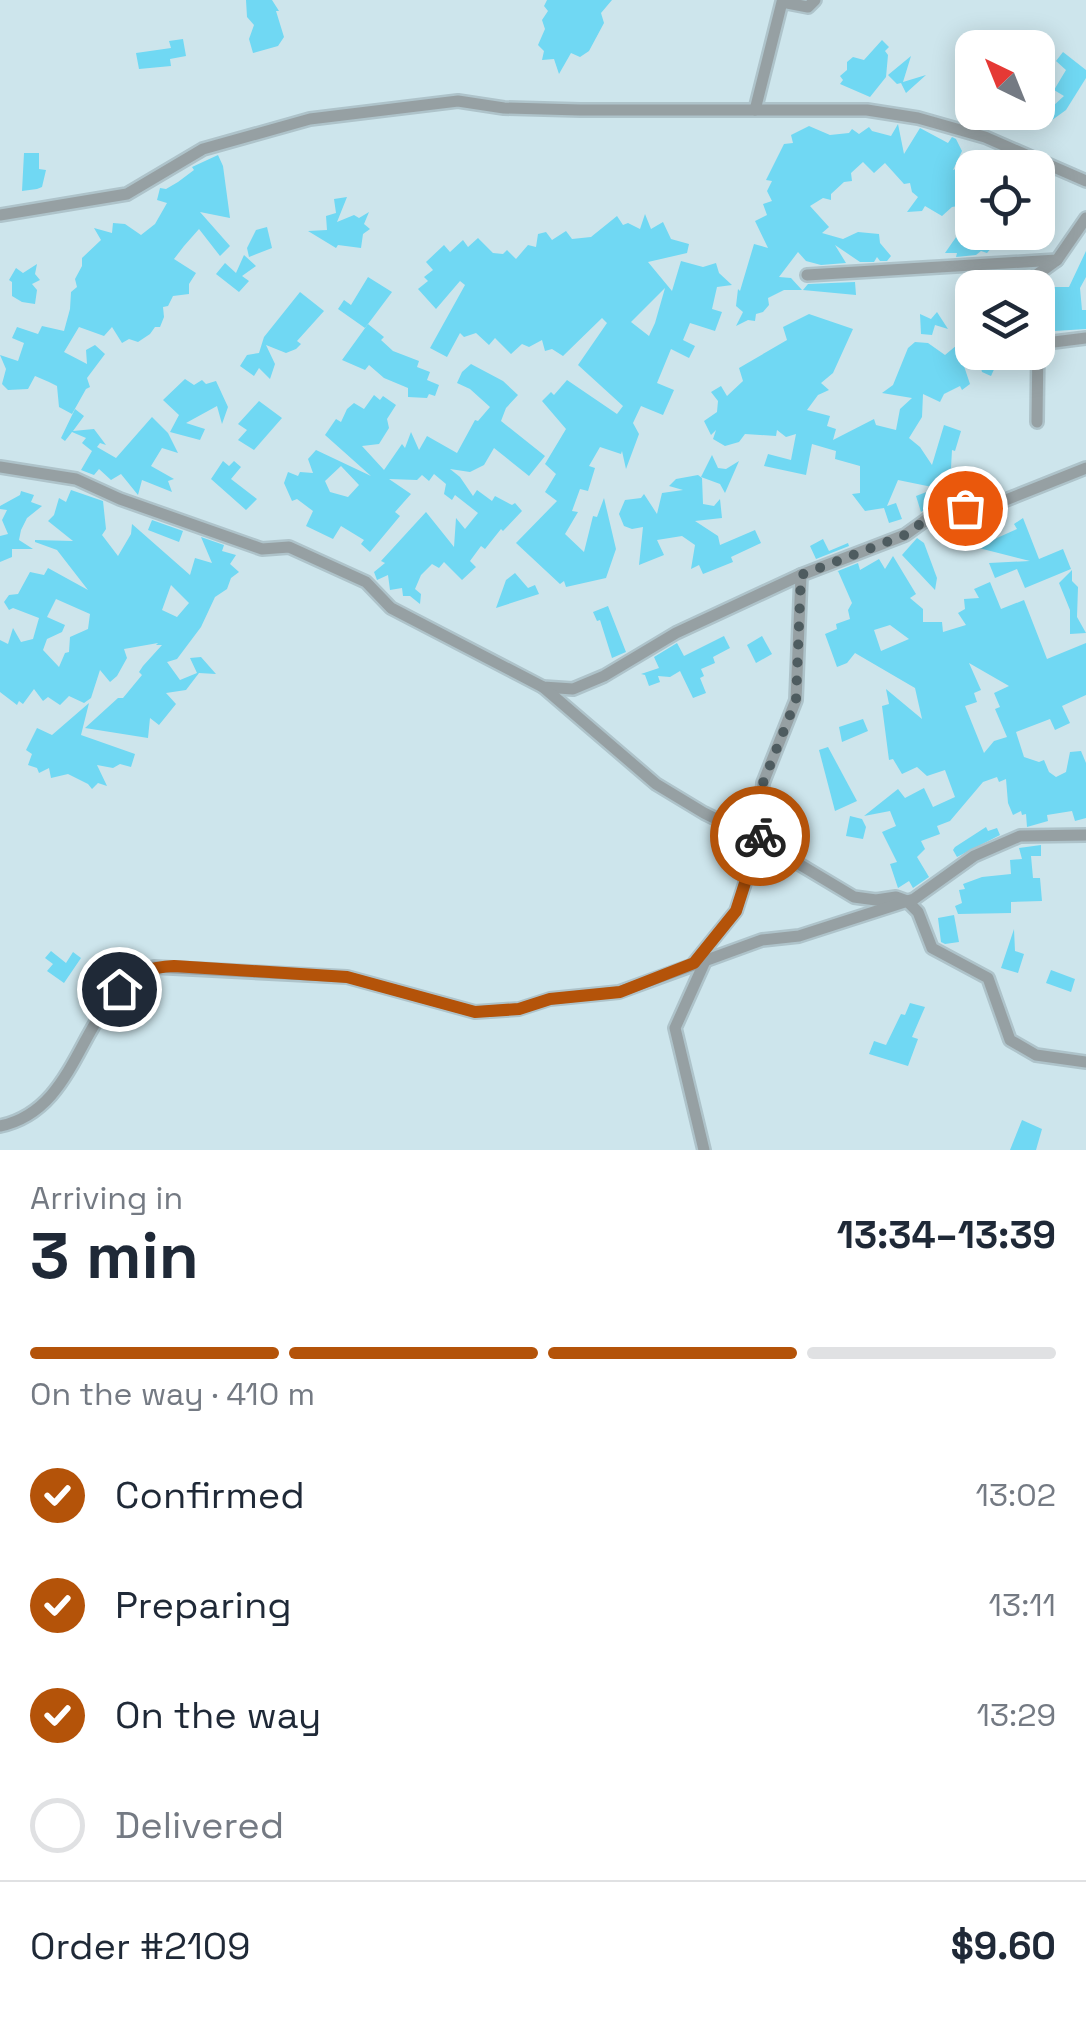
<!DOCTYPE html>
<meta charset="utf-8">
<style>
:root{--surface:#fff;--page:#f2f2f3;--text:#1f2937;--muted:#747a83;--line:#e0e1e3;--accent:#b45309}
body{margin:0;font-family:"Space Grotesk",sans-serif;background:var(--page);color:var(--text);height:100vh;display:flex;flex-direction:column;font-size:38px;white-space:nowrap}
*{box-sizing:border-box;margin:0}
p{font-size:32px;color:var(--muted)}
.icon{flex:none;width:55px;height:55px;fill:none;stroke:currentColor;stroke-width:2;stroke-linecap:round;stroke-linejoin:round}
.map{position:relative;height:1150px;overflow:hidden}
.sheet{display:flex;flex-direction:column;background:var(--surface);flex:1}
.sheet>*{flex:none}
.needle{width:65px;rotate:317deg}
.controls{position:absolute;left:955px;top:30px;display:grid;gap:20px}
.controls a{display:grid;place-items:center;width:100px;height:100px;border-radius:20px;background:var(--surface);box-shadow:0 5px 25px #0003;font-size:50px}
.pin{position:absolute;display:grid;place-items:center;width:85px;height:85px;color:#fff;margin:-42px;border:5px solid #fff;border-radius:50%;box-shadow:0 2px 10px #0007}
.courier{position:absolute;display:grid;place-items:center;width:100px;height:100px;margin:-50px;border:8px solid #b45309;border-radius:50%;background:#fff;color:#222;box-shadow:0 2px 12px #0007}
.headline em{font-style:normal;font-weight:600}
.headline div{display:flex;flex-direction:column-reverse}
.headline{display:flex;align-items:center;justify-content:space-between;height:170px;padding:0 30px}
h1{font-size:65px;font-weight:600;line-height:75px}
.bar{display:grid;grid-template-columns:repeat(4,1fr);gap:15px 10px;align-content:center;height:120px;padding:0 30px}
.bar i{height:12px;border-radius:8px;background:var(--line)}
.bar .active{background:var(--accent)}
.bar p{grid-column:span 4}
.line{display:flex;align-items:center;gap:25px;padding:0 30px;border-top:2px solid var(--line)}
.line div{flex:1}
ol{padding:0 30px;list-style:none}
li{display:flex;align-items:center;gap:30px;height:110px}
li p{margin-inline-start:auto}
li .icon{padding:10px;border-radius:50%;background:var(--accent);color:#fff;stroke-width:4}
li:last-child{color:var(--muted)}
li i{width:55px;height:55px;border:5px solid var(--line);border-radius:50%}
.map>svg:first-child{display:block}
.building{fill:#70d8f3;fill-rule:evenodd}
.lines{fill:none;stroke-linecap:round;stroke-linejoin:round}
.minor-casing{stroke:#aec3ca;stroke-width:16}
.minor{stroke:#96a0a3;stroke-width:11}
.done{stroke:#4e5c60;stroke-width:10;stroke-dasharray:0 18}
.route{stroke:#b45309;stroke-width:12}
</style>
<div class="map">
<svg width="1086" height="1150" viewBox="0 0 1086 1150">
<rect width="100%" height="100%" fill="#cde5ec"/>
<g class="building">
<polygon points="246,0 272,0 279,11 276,11 284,37 278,46 253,53 249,39 254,25 247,17"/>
<polygon points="547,0 612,0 601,13 604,23 589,51 580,57 571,53 559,74 554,59 542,60 544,51 538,45 545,29 542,20 548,11 544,6"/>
<polygon points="183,39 186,56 170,59 171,66 139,69 136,53 171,48 169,41"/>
<polygon points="882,40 889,47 885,51 888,55 886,77 870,97 840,84 843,80 840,76 847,70 847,62 853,57 864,60"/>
<polygon points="1063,52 1086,70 1086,78 1066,110 1048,123 1042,116 1064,96 1054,90 1066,70 1056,61"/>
<polygon points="911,56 903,82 926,75 906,93 901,83 897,84 888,75"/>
<polygon points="898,124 904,154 920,128 948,143 952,137 956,139 962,151 953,170 972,162 972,222 964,205 952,207 942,216 925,206 922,211 907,212 918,197 912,192 910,183 904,184 885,163 874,173 863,162 851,173 852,181 844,182 831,194 831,200 823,198 810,206 829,227 822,233 843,239 858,232 879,234 880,243 891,256 887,261 880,261 877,257 874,262 860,262 835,245 846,263 821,265 806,261 798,252 779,277 791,278 802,290 784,290 768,298 769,305 763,312 756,314 755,321 748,320 736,326 743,312 736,306 738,289 740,291 754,244 768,248 755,221 767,215 763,204 772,201 767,191 772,181 766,180 784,144 793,143 791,135 809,126 830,135 849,133 852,129 859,134 869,127 872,131 891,136"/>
<polygon points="24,153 39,153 39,169 46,170 42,187 37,189 22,191"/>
<polygon points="218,155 223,166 230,218 200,212 230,246 220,256 199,229 184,246 174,259 196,273 189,284 189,294 173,296 168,306 163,307 164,317 160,327 155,327 150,334 138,342 129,339 122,343 112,327 104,336 79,327 64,352 87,364 86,350 95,345 105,354 87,378 90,387 86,389 72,414 59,407 57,386 49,382 35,376 28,389 8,390 2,384 6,369 0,355 18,361 24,343 12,338 17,327 38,334 42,326 64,331 70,309 71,292 77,287 75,279 82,266 82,258 101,240 94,228 112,233 113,223 125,224 141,235 155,224 167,203 157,200 160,188 166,189 178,182 194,170 192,167"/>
<polygon points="347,197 337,222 354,215 359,218 369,212 364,224 370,229 363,234 361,248 338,245 336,248 308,231 327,230 326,216 336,213 334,199"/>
<path d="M645 214 651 229 663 222 671 239 689 244 687 253 648 262 672 291 681 261 703 267 716 263 719 273 732 285 717 287 712 309 722 312 715 331 690 323 683 340 695 346 689 358 671 349 657 383 674 390 663 415 641 406 633 423 639 434 626 469 622 451 621 454 600 447 589 466 595 468 588 491 580 489 572 511 578 512 565 534 584 552 593 516 597 517 604 498 616 549 606 578 566 587 564 581 560 584 516 543 557 501 545 492 556 474 545 464 566 429 542 401 551 392 554 395 567 380 617 414 623 406 578 365 607 323 602 318 563 356 552 349 545 351 542 340 529 347 522 344 511 354 495 338 489 345 476 333 464 337 460 333 447 357 430 348 465 285 460 281 436 309 418 289 428 281 424 277 433 270 426 262 444 245 450 252 463 240 468 247 478 238 493 253 503 254 507 250 516 259 528 245 536 247 538 234 546 232 552 240 566 231 572 239 591 237 617 216 623 225 628 223 640 229ZM665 288 655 323 649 336 631 322Z"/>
<polygon points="972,224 972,232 1005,232 987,253 981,251 976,255 956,257 957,253 945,253 961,230"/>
<polygon points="267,227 272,248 249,257 247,248 256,230"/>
<polygon points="1086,251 1086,277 1080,288 1082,310 1086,310 1086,329 1039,332 1040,287 1069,287"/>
<polygon points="244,255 256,266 242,276 249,281 239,292 216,274 225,263 236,273"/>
<polygon points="37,264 35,274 40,280 32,284 37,290 35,304 22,302 12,296 12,282 9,280 16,268 23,273"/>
<polygon points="368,277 392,292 365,328 338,309 344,300 351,305"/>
<polygon points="855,282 856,295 803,290 808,284"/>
<polygon points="300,292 324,311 297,341 301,344 296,349 286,353 266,345 275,364 270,379 259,368 254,376 240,366 247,355 259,353 264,337"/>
<polygon points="937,312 948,329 935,325 932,335 921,334 920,314 931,319"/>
<polygon points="809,314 853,329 833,373 821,383 829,390 818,395 807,410 830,416 827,426 836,429 833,440 874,419 876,425 896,430 900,409 912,398 882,393 893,385 908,348 915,342 928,343 945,355 957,345 970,384 962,390 960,386 944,394 940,402 923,394 922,417 909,438 920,447 932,465 944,425 961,431 955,451 952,450 951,468 957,474 960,487 969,479 974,490 955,500 932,504 921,512 916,496 937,488 898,480 887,506 896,503 902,519 889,523 884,508 865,511 852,494 860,493 860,466 835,459 836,451 812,444 806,475 764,466 768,454 791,460 796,434 786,437 777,430 776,436 745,434 739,442 725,446 713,439 716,430 711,435 704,421 717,412 718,401 711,392 721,386 727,396 743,381 739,368 787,340 783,327"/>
<polygon points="368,324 384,337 381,340 393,351 419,361 417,367 430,372 427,380 439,385 435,396 429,394 427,398 408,397 408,388 384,378 369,365 365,370 342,360"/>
<polygon points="977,352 1028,352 1028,363 997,363 991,376 982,372"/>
<path d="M471 364 503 381 518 395 506 408 501 421 545 456 529 476 494 448 484 465 470 472 450 469 460 477 473 496 477 490 492 501 495 496 512 505 515 503 522 511 503 531 501 529 485 549 481 546 470 561 476 567 462 580 444 562 439 568 432 564 421 575 415 589 421 594 420 604 410 596H403L402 588 390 590 388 575 377 580 374 572 385 563 381 561 426 512 454 547 456 518 465 529 478 513 455 495 452 500 444 494 446 484 434 474 429 481 422 475 417 480 389 479 411 494 395 512 400 516 370 552 361 544 364 540 341 526 333 539 306 526 313 511 297 499 292 501 284 483 288 472 298 476 300 472 313 473 308 459 316 450 371 476 325 435 336 419 341 422 347 409 354 403 364 409 374 395 380 400 383 396 396 405 387 419 389 428 379 444 362 446 384 470 402 444 405 448 411 432 419 450 427 436 457 453 475 420 478 421 490 407 470 389 457 383 462 372ZM341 466 359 485 348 497 330 492 325 481Z"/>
<polygon points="185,379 194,385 202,380 206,384 216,381 228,407 222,424 217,406 186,423 205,429 200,440 170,432 179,415 163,400"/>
<polygon points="259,401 282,418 254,450 238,440 247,430 238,424"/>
<polygon points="75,409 84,416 73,431 94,429 106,445 100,443 97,447 116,458 152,417 168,433 178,453 162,448 151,466 174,479 168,481 172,492 142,480 138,495 121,474 111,480 99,469 94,475 81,470 92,451 82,443 86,438 72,432 65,441 61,438"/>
<polygon points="712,455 718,468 726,469 739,461 725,493 720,484 701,477"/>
<polygon points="223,461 229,466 234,461 241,467 231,479 257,499 246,510 211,479"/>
<polygon points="698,475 702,478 703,504 714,506 720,499 722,518 695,521 718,536 720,545 755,530 761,543 731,557 733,562 703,574 699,565 691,569 695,545 682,536 657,540 664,555 639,565 643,527 632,529 624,526 619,514 625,500 641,498 644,494 657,514 662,493 683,490 669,486 676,479"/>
<path d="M71 490 103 501 106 529 102 535 118 556 131 534 132 524 190 575 195 558 212 563 201 537 224 545 222 551 236 555 230 564 239 572 231 578 227 589 215 597 201 627 177 659 167 662 180 680 197 673 190 658 201 657 216 674 199 673 186 690 166 693 176 704 159 725 150 718 148 738 85 728 118 698H123L142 675 139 672 143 666 162 645H156L158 643 124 649 127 658 117 676 110 682 100 670 91 698 84 703 69 696 60 705 48 697 43 701 34 689 23 704 19 701 17 705 0 692V640L8 644 13 628 21 642 33 639 39 618 13 608 9 610 4 602 9 595 18 594 30 572 44 575 48 568 88 590 57 550 35 542V540L73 541 48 521 54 515 59 498 66 502ZM171 585 189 603 177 617 162 610ZM56 599 90 614 88 629 70 637 69 652 65 653 59 667 43 650 47 639 62 632 65 625 47 617Z"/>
<polygon points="21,491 34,495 31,502 42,506 27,518 21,530 19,540 33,549 12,549 12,557 0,562 0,536 8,534 2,520 7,510 0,509 0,506 20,495"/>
<polygon points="1023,518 1039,559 1063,549 1071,569 1025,588 1017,569 995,578 989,563 1030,561 967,545 988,542 1017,529 1014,524"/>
<polygon points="152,520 183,531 179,542 148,530"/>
<polygon points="917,538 924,543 937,578 935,590 902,555"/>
<polygon points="823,539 829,551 848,543 849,546 816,559 810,546"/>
<path d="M893 556 916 594 910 598 923 609V622H942L943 632 966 625 958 613 965 609 964 599 979 598 974 589 990 582 1001 609 1024 600 1047 659 1086 643V695L1062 706 1070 723 1055 730 1050 719 1016 732 1024 757 1039 762 1044 760 1049 772 1056 777 1066 772 1070 752 1081 751 1086 763V818L1075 821 1072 811 1047 815 1048 821 1027 827 1026 814 1022 815 1021 811 1013 815 1008 803 1006 779 999 782 997 777 983 782 950 821 937 826 940 834 921 841 925 849 917 857 929 877 913 888 909 881 898 888 890 864 897 862 882 832 896 826 890 811 864 816 898 789 905 798 924 788 933 807 955 797 945 770 927 776 917 767 902 774 893 759 889 760 882 706 889 704 886 689 922 719 915 688 855 653 847 663 837 667 825 634 837 629 836 624 850 619 848 610 852 603 838 571 833 573 858 563 860 570 879 559 885 569ZM890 625 909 639 881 651 874 630ZM969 663 1009 686 994 693 1000 707 995 709 1007 737 994 741 984 753 965 706 977 702 974 693 981 690Z"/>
<polygon points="1072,570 1072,581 1078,587 1077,617 1086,633 1070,634 1070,610 1059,583"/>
<polygon points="515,573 528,588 535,585 539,594 496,608 506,580"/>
<polygon points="608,606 626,652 612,658 600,620 597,621 593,612"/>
<polygon points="724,636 730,648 713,657 715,663 701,669 704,676 700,678 706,693 693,698 680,671 670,677 658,676 660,682 649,686 645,675 641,674 659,668 654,657 677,643 684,656"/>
<polygon points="762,636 772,654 756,663 747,645"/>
<polygon points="89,703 81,735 135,754 131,767 120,764 113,768 97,765 107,786 98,783 92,789 88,784 68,774 51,778 49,768 39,773 37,768 28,765 32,754 26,750 37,728 52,735"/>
<polygon points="863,719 868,731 842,742 839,727"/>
<polygon points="828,747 857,801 835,811 819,750"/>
<polygon points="850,816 862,819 866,827 863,839 846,836"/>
<polygon points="986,827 988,831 997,828 1000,835 957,857 953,850 955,847"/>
<polygon points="1041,845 1041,856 1031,856 1033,878 1040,878 1042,901 1011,902 1011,913 958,914 955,906 962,903 959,890 965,889 963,884 982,877 1011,874 1010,860 1022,859 1019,848"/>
<polygon points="954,915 959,942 945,944 941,942 938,918"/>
<polygon points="1014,929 1015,951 1024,954 1018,973 1001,968"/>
<polygon points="51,951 66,963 73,952 81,958 64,983 47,971 53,964 45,958"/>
<polygon points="1051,970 1075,979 1071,992 1046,983"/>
<polygon points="910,1003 925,1007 912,1037 918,1039 908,1066 869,1054 874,1041 886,1045 901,1014 905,1015"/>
<polygon points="1022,1120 1042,1129 1036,1150 1010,1150"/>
</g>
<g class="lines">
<g class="minor-casing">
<g id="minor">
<polyline points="755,110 782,2 808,7 815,0"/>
<polyline points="0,215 127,194 203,149 310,119 458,101 504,108 580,110 867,110 918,118 985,137 1086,181"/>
<polyline points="807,275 1057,260 1086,218"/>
<polyline points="1031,288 1031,279 1057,260"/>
<polyline points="1038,344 1086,338"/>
<polyline points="1037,422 1038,341"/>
<polyline points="0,467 76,479 120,499 262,549 289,547 366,582 391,608 543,687 573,689 604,676 676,633 801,575"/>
<polyline points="543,687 656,784 704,813 759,840 854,897 876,900 896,897 907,901 918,912 932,948 988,978 1010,1040 1036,1055 1086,1062"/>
<polyline points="694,963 736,911 759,840 763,783 796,700 801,575 905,535 937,512 993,505 1086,468"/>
<path d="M0 1126C85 1108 78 994 154 967L347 977 475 1012 519 1009 550 999 619 992 762 940 799 936 914 899 974 856 1020 836 1086 835"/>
<polyline points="704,1150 675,1028 706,959"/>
</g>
</g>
<use href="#minor" class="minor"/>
</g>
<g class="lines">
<polyline class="done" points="760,836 763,783 796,700 801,575 905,535 937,512 965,508"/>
<path class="route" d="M119 989C136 972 150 967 174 966L347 977 475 1012 519 1009 550 999 620 992 694 963 736 911 760 836"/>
</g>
</svg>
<div class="controls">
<a><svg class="needle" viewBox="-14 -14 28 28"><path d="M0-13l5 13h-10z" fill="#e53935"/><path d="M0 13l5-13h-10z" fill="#747a83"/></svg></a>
<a><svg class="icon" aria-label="locate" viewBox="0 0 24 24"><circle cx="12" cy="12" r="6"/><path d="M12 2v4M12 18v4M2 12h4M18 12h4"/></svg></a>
<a><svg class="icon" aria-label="layers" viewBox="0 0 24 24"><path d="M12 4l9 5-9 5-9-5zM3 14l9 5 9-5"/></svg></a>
</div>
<div class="pin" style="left:965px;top:508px;background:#ea580c"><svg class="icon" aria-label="bag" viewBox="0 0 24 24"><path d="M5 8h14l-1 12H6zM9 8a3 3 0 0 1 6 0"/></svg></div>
<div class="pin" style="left:119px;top:989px;background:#1f2937"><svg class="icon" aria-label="home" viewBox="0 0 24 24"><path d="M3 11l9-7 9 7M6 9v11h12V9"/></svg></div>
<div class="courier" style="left:760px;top:836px"><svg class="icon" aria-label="bike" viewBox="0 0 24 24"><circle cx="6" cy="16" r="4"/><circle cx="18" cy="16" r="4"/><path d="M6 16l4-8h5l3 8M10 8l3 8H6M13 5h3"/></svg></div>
</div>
<section class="sheet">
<div class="headline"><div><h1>3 min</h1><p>Arriving in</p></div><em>13:34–13:39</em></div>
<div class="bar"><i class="active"></i><i class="active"></i><i class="active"></i><i></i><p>On the way · 410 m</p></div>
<ol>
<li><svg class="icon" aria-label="check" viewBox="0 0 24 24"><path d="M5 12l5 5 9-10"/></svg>Confirmed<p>13:02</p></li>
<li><svg class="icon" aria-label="check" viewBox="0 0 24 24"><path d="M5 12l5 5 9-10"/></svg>Preparing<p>13:11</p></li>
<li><svg class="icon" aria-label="check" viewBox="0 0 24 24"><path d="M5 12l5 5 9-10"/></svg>On the way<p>13:29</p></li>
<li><i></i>Delivered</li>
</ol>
<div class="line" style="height:130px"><div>Order #2109</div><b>$9.60</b></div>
</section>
